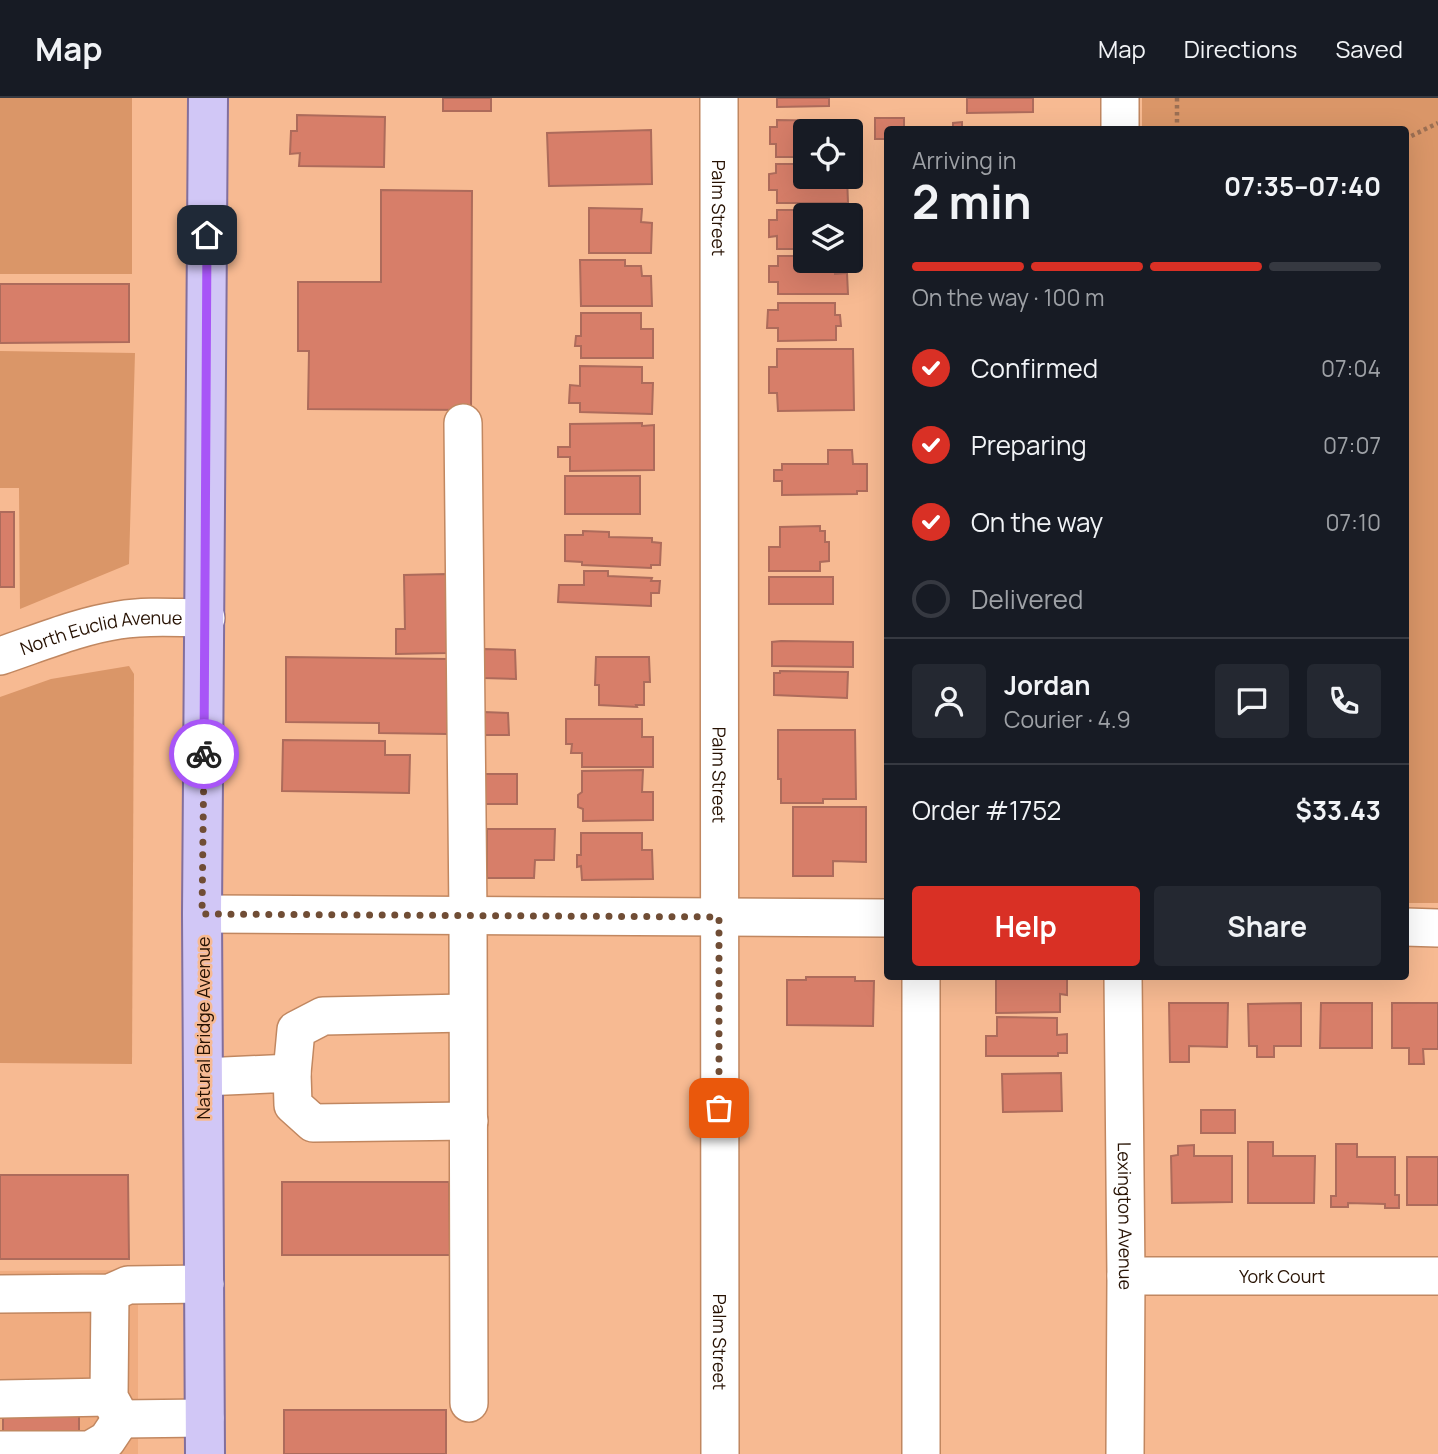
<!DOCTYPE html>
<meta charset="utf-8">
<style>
:root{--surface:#171b24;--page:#242831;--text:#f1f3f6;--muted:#9ea1a6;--line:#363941;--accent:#d93025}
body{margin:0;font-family:Manrope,sans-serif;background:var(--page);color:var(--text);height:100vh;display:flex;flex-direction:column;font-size:26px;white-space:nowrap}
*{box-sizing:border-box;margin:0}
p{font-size:23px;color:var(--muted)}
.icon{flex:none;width:38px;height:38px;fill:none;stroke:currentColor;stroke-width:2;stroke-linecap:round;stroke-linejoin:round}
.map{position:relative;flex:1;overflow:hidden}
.side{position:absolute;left:884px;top:28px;width:525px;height:854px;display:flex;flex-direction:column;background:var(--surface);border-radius:7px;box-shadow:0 7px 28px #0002}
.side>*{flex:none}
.controls{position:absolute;left:793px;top:21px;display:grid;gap:14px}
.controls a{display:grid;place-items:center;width:70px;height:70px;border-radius:7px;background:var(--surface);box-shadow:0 7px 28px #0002;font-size:35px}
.pin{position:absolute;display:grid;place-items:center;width:60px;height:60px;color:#fff;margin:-30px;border-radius:14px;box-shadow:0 4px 10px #0006}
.courier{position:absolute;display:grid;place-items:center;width:70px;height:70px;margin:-35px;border:5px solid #a855f7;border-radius:50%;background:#fff;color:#222;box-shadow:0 2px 9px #0007}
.head em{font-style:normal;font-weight:700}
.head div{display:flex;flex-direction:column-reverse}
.head{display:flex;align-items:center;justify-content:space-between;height:119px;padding:0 28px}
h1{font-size:46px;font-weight:700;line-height:52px}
.bar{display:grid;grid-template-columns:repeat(4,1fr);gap:10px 7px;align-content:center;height:84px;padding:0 28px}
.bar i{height:9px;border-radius:5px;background:var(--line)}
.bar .on{background:var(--accent)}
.bar p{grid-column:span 4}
.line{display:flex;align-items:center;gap:18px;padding:0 28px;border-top:2px solid var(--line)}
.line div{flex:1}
.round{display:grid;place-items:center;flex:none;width:74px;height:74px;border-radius:7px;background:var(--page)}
ol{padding:0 28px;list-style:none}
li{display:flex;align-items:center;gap:21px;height:77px}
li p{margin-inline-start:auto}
li .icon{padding:7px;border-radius:50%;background:var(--accent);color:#fff;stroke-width:4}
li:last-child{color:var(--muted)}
li i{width:38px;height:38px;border:4px solid var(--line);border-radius:50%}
.action{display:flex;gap:14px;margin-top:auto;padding:14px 28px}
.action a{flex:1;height:80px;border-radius:7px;background:var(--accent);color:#fff;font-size:28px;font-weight:700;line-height:80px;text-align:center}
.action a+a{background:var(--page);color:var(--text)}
header{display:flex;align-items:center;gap:42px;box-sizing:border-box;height:98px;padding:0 35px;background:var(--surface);border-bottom:2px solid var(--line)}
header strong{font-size:33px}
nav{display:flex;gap:38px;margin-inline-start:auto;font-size:24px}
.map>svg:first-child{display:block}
.built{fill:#f0ac80}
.green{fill:#da9668}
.building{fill:#d77e69;stroke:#ad6b5b;stroke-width:2}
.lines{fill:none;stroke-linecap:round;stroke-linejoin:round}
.minor-casing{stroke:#c18760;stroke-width:40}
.major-casing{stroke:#826f9d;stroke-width:42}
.path{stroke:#9b6f53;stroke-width:4.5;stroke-dasharray:3.5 3.5;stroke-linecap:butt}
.minor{stroke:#fff;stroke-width:37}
.major{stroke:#d1c7f6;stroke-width:38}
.done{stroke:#704d35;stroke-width:7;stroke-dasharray:0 12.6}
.route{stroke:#a855f7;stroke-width:9}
.labels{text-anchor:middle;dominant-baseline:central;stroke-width:5;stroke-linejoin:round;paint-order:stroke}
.street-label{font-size:18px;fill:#271203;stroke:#f7ba92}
</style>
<header>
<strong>Map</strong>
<nav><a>Map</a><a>Directions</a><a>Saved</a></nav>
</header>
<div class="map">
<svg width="1438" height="1356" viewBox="0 0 1438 1356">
<rect width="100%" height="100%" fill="#f7ba92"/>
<polygon class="built" points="138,1172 138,1356 0,1356 0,1173"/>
<g class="green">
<rect x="0" y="0" width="132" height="176"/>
<polygon points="1142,0 1438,0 1438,805 1405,805 1405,32 1142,31"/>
<polygon points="0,253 135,255 129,466 20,511 19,390 0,390"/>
<polygon points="129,568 134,576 132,966 0,965 0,599 51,581"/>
</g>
<g class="building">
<rect x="443" y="0" width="48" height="13"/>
<polygon points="777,0 829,0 829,8 777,9"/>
<polygon points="967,0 1033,0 1033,14 967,15"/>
<polygon points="297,17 385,19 384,69 299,68 300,55 290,56 291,33 297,33"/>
<polygon points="875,20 904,20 904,32 887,32 887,41 875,41"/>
<polygon points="777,22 835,23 836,33 840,33 805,33 805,59 776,59 776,46 770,46 770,29 777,29"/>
<polygon points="962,24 962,30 998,29 998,32 949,32 953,30 953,25"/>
<polygon points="651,32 652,86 549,88 547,35"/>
<polygon points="776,66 805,66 805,79 847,79 848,105 777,105 777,92 769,92 769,76 776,75"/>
<polygon points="381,92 472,93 471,312 308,311 309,253 298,253 298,184 381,184"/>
<polygon points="589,110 642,111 641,124 652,125 651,155 589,155"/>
<polygon points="777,112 835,112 835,117 805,117 805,151 777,151 777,138 769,139 769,122 777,122"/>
<polygon points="778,158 805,158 805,163 834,163 835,176 847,175 848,196 778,196 778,184 769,184 769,168 778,168"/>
<polygon points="580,162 625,162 625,168 641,168 642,178 651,178 652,208 581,208"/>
<polygon points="0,186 129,186 129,244 0,245"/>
<polygon points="778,205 835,205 835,217 840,217 841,228 836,228 836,242 778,243 778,230 767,230 768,212 778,212"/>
<polygon points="581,215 641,215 641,231 653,231 653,260 581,260 581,248 575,248 576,238 581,238"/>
<polygon points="777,251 853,251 854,312 778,313 777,295 769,295 769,269 777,269"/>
<polygon points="580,268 642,269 642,285 653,285 652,316 580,314 580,305 569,305 570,287 580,288"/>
<polygon points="642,325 642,328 654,327 654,372 570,373 570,359 558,359 558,349 570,349 570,326"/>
<polygon points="828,352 852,352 853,366 867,366 867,393 857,393 857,396 782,397 782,383 774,383 774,372 782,372 782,366 828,366"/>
<rect x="565" y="378" width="75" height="38"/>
<rect x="0" y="414" width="14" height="75"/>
<polygon points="820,428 820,433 825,433 825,444 829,444 829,463 820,464 820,473 769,473 769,449 780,449 780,429"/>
<polygon points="583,433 609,434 609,439 652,440 652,444 661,445 660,467 651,467 651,470 582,467 582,464 565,463 565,437 583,437"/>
<polygon points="584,473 608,473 608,478 652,480 651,483 660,483 659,495 651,495 651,508 558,504 559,487 584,487"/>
<polygon points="446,476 447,555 396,556 396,531 405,531 404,477"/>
<rect x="769" y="479" width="64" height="27"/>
<polygon points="781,543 853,544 853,569 772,568 772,544"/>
<polygon points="484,551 515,552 516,581 484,580"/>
<polygon points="286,559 448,561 447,636 379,635 379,625 286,624"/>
<polygon points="596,559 649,559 650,584 644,584 644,607 636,607 637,609 599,607 599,587 595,587"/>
<polygon points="780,573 848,574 847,600 774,597 774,575 780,575"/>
<polygon points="484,614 508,615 509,637 484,637"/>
<polygon points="566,621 642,621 642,639 653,639 653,669 582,669 582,655 571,655 572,646 566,646"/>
<polygon points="778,632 855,632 856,701 823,701 823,705 781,705 781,681 778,681"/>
<polygon points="283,642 385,643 385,657 410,657 409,695 282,693"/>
<polygon points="643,672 642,694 653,694 653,722 583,723 583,711 578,709 578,697 582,694 582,673"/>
<rect x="484" y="676" width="33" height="30"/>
<polygon points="793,709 866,709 866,764 833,763 833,778 793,778"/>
<polygon points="487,731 555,731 554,762 535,762 534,780 487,780"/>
<polygon points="581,735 642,735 642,752 652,752 653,781 582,782 581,768 577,769 577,757 581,757"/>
<polygon points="996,878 1067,878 1067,897 1060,896 1060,914 996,915"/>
<polygon points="806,879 855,879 855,883 874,883 873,928 787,927 787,882 806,882"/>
<polygon points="1169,905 1228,905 1227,949 1189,948 1189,964 1170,964"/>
<polygon points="1301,905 1301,948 1274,948 1274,959 1257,959 1257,948 1249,948 1248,906"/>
<polygon points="1321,905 1372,905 1372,950 1320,950"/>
<polygon points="1392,905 1438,905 1438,951 1423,951 1424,966 1409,966 1409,950 1392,950"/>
<polygon points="997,919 1057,920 1057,937 1067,936 1067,955 1058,955 1058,958 986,958 986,938 997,938"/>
<polygon points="1061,975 1062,1013 1003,1014 1002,976"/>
<rect x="1201" y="1012" width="34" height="23"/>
<polygon points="1248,1044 1273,1044 1273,1058 1315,1058 1314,1105 1248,1105"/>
<polygon points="1336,1046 1357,1046 1357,1059 1395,1059 1395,1097 1399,1097 1399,1110 1385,1110 1385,1106 1348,1105 1348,1109 1331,1109 1331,1098 1336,1098"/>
<polygon points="1194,1047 1194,1058 1232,1058 1232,1104 1172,1105 1171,1058 1178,1057 1178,1048"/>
<rect x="1407" y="1059" width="31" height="48"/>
<polygon points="0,1077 128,1077 129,1161 0,1161"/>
<polygon points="282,1084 449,1084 450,1157 282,1157"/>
<polygon points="79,1305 79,1341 3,1333 3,1315"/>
<rect x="284" y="1312" width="162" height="44"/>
</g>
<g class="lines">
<g class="minor-casing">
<g id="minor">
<path id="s1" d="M719 0 720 1356"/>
<polyline points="1120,0 1120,32"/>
<polyline points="463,325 468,817 469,1305"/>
<path id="s2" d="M0 558C39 545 79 528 119 522 148 517 177 520 206 520"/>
<polyline points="202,816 887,820"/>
<polyline points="1405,829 1438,830"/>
<polyline points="921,878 921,1356"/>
<path id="s3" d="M1123 878 1126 1178 1125 1356"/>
<polyline points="292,975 296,932 323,918 466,915"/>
<polyline points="203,979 292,975 293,1007 313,1025 469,1023"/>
<path id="s4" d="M1126 1178H1438"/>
<polyline points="110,1195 109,1299 121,1321"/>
<polyline points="0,1196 110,1195 128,1187 205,1186"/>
<polyline points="0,1301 109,1299"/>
<polyline points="121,1321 205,1320"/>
<polyline points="0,1352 90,1352 107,1342 121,1321"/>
</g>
</g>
<g class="major-casing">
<polyline id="major" points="205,1356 202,816 208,0"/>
</g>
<g class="path">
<polyline points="1177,0 1177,32"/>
<polyline points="1405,41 1438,25"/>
</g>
<use href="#minor" class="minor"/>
<use href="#major" class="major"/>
</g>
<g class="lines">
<polyline class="done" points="204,656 202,816 719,819 719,1010"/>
<polyline class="route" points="204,656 207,137"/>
</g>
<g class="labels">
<g class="street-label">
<text stroke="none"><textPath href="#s1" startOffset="110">Palm Street</textPath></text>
<text stroke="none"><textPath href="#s2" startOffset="105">North Euclid Avenue</textPath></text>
<text stroke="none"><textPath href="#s1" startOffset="677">Palm Street</textPath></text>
<text transform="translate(203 930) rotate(-90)">Natural Bridge Avenue</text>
<text stroke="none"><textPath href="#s3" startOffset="240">Lexington Avenue</textPath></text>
<text stroke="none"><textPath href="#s4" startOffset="156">York Court</textPath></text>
<text stroke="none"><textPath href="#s1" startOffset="1244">Palm Street</textPath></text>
</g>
</g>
</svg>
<div class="controls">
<a><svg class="icon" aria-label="locate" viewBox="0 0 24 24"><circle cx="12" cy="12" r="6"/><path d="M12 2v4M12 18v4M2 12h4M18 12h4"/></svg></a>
<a><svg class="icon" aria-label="layers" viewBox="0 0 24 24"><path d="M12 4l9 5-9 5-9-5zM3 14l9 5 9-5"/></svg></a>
</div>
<div class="pin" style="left:719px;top:1010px;background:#ea580c"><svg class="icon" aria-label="bag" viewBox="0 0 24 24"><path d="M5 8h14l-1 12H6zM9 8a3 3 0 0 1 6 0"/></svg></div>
<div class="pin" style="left:207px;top:137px;background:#1f2937"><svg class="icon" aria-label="home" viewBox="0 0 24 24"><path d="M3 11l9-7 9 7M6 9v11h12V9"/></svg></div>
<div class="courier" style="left:204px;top:656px"><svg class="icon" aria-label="bike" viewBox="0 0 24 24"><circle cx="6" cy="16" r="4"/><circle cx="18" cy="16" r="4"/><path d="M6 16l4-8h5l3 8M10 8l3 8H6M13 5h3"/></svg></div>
<section class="side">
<div class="head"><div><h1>2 min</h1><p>Arriving in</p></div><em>07:35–07:40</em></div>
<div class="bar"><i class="on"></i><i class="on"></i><i class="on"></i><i></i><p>On the way · 100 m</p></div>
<ol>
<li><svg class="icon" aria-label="check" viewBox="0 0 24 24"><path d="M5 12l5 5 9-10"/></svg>Confirmed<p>07:04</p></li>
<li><svg class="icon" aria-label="check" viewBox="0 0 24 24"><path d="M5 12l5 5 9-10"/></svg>Preparing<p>07:07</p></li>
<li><svg class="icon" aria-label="check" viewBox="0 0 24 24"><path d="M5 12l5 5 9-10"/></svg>On the way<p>07:10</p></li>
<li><i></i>Delivered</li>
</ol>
<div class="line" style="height:126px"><a class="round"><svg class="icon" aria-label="person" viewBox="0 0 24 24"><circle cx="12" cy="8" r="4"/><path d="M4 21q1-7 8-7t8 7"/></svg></a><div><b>Jordan</b><p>Courier · 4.9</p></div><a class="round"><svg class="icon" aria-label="chat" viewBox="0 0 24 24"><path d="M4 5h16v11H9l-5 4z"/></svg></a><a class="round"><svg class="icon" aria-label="phone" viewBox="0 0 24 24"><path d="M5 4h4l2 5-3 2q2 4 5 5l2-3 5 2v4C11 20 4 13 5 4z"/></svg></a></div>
<div class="line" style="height:91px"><div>Order #1752</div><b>$33.43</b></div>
<div class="action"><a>Help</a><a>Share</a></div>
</section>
</div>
